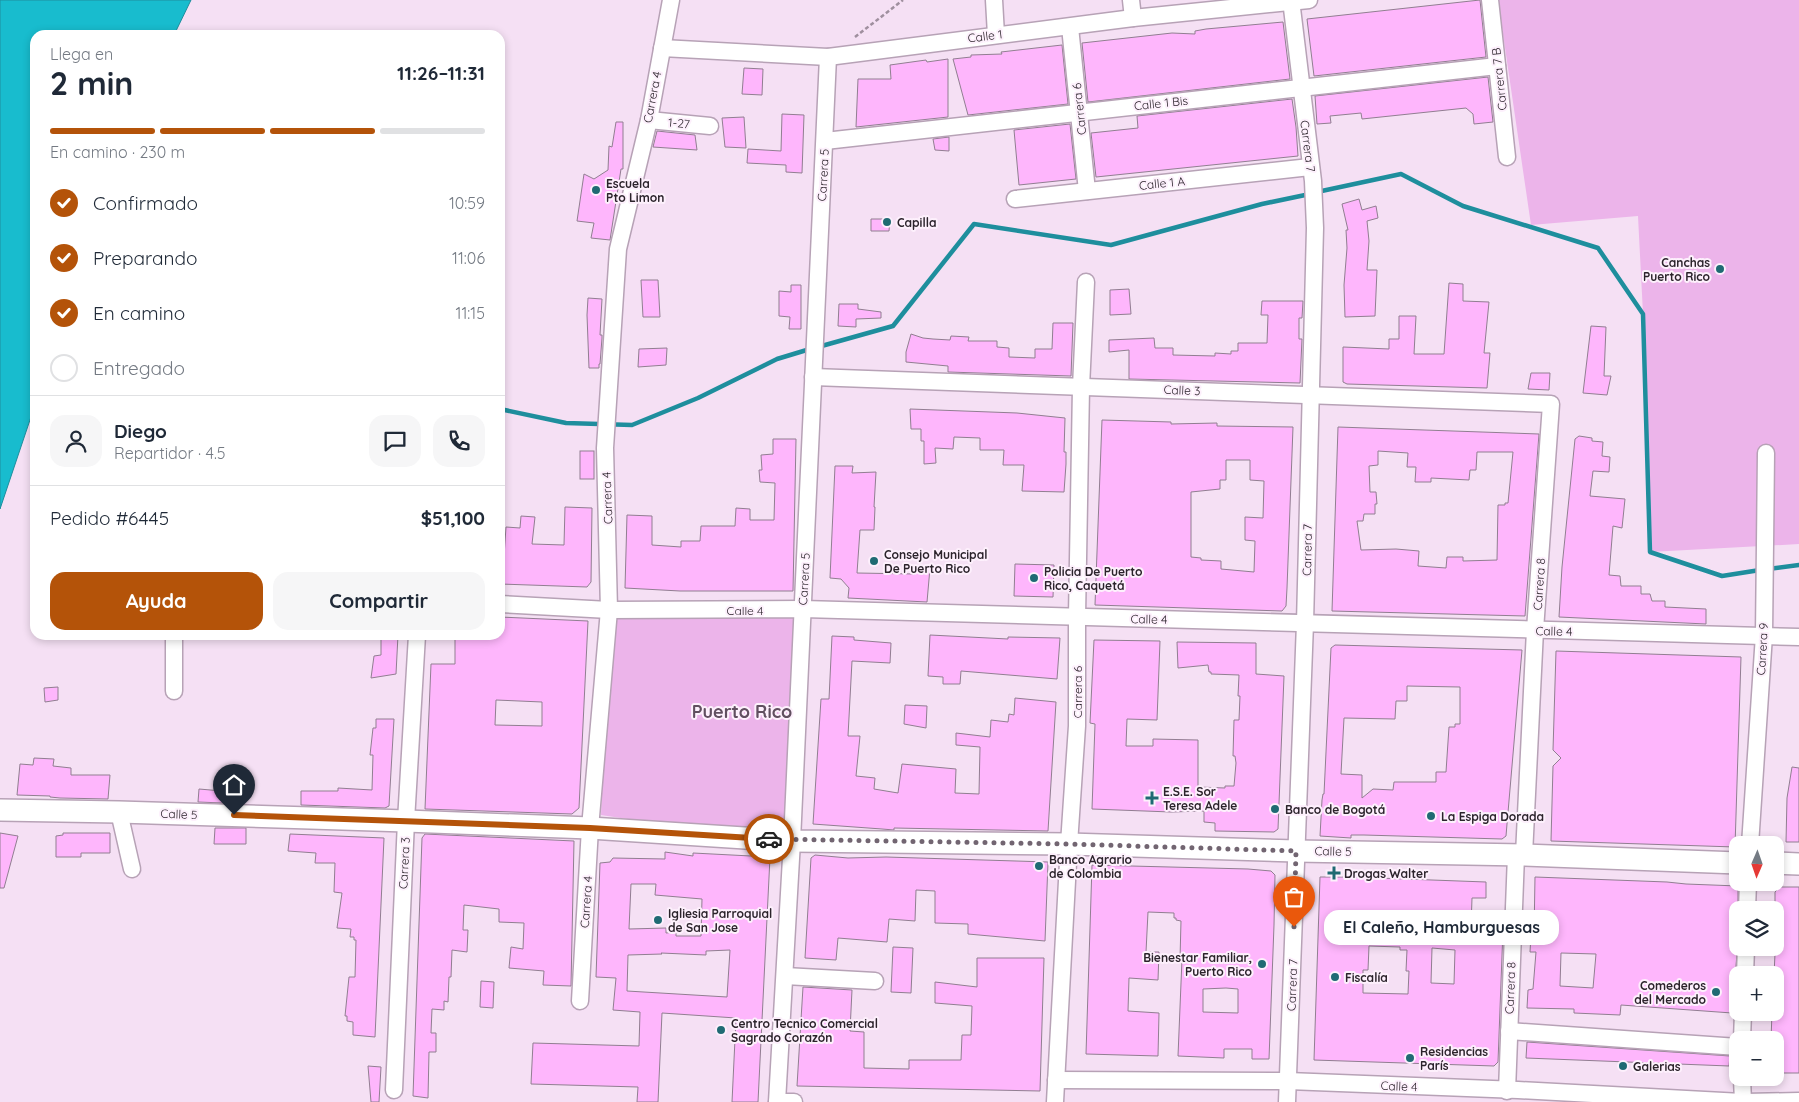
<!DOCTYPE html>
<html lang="es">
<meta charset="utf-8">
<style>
:root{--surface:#fff;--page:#f6f6f7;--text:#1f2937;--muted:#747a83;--line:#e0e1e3;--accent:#b45309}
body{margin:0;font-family:Quicksand,sans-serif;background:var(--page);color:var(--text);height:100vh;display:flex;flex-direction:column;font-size:19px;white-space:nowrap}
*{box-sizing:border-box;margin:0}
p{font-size:16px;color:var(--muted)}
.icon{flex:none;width:28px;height:28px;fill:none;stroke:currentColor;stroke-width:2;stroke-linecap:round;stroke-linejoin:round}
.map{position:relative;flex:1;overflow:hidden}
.panel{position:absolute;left:30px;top:30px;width:475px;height:610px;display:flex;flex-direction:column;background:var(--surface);border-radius:15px;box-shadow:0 2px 8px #0003}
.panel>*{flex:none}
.needle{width:32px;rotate:182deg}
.controls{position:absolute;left:1729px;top:836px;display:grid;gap:10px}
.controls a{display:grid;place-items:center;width:55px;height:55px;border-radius:10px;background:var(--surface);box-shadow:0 2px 8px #0003;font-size:25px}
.pin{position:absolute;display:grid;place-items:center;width:42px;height:42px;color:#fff;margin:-51px -21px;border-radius:50% 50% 50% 0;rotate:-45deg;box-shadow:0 0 5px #0007}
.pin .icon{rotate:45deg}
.courier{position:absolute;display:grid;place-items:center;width:50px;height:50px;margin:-25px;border:4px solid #b45309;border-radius:50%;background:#fff;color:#222;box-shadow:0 1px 6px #0007}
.bubble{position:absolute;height:35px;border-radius:15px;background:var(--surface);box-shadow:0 2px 8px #0003;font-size:16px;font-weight:700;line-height:35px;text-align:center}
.headline em{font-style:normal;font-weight:700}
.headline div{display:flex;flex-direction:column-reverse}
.headline{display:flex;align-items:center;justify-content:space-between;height:85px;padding:0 20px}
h1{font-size:32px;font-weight:700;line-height:38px}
.bar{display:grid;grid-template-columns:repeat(4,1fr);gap:8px 5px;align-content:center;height:60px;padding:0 20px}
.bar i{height:6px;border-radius:4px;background:var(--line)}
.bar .selected{background:var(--accent)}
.bar p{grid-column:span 4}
.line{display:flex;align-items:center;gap:12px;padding:0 20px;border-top:1px solid var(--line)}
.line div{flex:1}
.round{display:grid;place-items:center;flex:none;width:52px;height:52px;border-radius:15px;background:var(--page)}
ol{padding:0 20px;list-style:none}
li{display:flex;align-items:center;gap:15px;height:55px}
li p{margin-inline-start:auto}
li .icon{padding:5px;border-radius:50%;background:var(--accent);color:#fff;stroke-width:4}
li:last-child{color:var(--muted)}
li i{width:28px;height:28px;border:2px solid var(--line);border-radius:50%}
.button{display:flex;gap:10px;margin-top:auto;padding:10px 20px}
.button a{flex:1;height:58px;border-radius:15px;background:var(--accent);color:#fff;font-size:20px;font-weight:700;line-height:58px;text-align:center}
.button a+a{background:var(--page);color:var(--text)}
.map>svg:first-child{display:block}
.green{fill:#ecb4ea}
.water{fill:#18bcce;stroke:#1e8e9d}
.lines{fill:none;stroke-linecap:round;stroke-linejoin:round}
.stream{stroke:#1e8e9d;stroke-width:4.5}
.building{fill:#feb6fc;stroke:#917e91;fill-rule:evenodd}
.minor-casing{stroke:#b7a2b6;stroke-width:19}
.tertiary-casing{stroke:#b7a2b6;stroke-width:24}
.path{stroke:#9f8f9e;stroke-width:2.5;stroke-dasharray:4 2.5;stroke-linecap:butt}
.minor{stroke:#fff;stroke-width:16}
.tertiary{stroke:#fff;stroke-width:21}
.done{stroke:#726571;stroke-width:5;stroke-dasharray:0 9}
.route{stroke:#b45309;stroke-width:6}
.poi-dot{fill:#1f6a73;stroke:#fdf0fc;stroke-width:2}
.labels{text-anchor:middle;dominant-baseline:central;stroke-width:4;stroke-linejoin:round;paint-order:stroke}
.street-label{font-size:12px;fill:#2b232b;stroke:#fdf0fc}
.poi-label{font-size:12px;font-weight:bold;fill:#2b232b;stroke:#fdf0fc;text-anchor:start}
.district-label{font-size:18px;font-weight:bold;fill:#614f60;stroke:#fdf0fc}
</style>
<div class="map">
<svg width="1799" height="1102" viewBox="0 0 1799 1102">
<rect width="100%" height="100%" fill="#f5e0f4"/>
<g class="green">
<polygon points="1498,0 1799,0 1799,544 1650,552 1643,314 1638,216 1531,225"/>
<polygon points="609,610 797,612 785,833 680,827 601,815"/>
</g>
<polygon class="water" points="0,0 191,0 174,35 35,35 35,405 0,509"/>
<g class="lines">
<g class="stream">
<polyline points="1317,192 1401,174 1463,206 1598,248 1643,314 1650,552 1722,576 1760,570"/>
<polyline points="818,347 893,326 974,224 1111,245 1262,204 1310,194"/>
<polyline points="500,409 566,423 632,425 698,398 777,359 810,349"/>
<polyline points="1768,569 1799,565"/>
</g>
</g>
<g class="building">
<polygon points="1480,0 1486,57 1314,76 1307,19"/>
<polygon points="1283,22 1290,79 1088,102 1082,43 1172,33 1195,34 1195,31 1206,29"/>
<polygon points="1062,45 1068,104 968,115 953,59 971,57 971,55 1002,54 1001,52"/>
<polygon points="948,59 948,117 856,127 858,79 891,79 890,65 926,60 927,62"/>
<polygon points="744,68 763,69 762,95 742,94"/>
<polygon points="1488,77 1493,122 1474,124 1473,114 1466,108 1362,119 1361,113 1330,116 1331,123 1317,124 1315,96"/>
<polygon points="1292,99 1296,127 1298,156 1096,177 1091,133 1138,128 1137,116"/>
<polygon points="782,114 804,115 802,173 786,172 786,165 747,163 748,149 781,151"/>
<polygon points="744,117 746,148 725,147 722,118"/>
<polygon points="616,122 623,122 623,169 621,169 610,240 591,238 594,223 577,221 584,174 594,179 608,170 609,146 612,147"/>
<polygon points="1070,124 1076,179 1019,185 1014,130"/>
<polygon points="657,131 695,135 697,150 653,147"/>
<polygon points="949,137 949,151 935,150 933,139"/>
<polygon points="1359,199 1362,210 1376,206 1378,218 1367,221 1369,241 1367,270 1377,270 1375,316 1345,317 1344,285 1347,248 1346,230 1348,230 1342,204"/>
<polygon points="871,219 890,219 889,231 871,231"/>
<polygon points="641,280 658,280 660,317 643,317"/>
<polygon points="1449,283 1463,284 1463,301 1489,302 1484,353 1490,353 1487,388 1347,384 1343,382 1343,347 1389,349 1389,339 1399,339 1399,316 1416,316 1414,354 1444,354"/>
<polygon points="791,285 801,285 801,329 789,329 790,317 779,316 779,291 791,292"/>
<polygon points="1129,289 1131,314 1110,315 1110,290"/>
<polygon points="588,298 602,299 600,335 602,335 602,338 600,364 599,364 599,368 589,368 587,315"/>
<polygon points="1262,301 1303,301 1302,318 1299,318 1299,339 1302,339 1300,383 1129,379 1129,350 1109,352 1109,340 1154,338 1155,348 1173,348 1173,355 1215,356 1215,353 1231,354 1231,351 1238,351 1238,343 1267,343 1268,315 1261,315"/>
<polygon points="839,304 858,304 858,309 881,312 881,318 856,319 856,327 838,326"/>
<polygon points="1053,323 1073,323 1071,376 948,372 948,366 906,362 906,352 911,334 923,338 933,339 950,340 951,336 969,337 968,341 997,341 997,347 1009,348 1009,357 1035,358 1035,349 1052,349"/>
<polygon points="1591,326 1606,327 1604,376 1611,376 1607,395 1583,393"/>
<polygon points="667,348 666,365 638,367 639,349"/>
<polygon points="1531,373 1550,373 1549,390 1528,389"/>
<polygon points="910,409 1017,413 1065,418 1064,452 1066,452 1066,464 1064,492 1022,491 1024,465 1003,465 1004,450 980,450 980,438 954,437 953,449 935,448 936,463 924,464 924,441 921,441 921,429 911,429"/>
<path d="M1102 420 1171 422V424L1217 423V426L1293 427 1287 588 1286 606 1282 611 1095 605ZM1226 460H1250V480L1264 481 1263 518 1245 517V540L1255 541 1254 572 1221 569V561L1201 560V558L1191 557V492L1220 489V480H1226Z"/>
<path d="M1338 427 1539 434 1525 616 1332 611ZM1378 451 1408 453 1407 467H1416L1415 482H1431V478L1469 480 1470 470H1476L1477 452H1513L1508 503H1505V505H1498L1497 560 1463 561V557H1447L1446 568 1418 566 1419 551 1396 549 1361 550 1357 521H1363L1364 514H1375V504H1377L1376 492H1370L1369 466 1378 465Z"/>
<polygon points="1579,436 1592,438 1592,441 1603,442 1602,456 1610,457 1609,472 1593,471 1590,496 1625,499 1622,528 1613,526 1609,575 1620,576 1621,586 1641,586 1641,594 1650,594 1652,601 1665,601 1665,607 1706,609 1706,624 1559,617 1562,567 1575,439"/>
<polygon points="773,439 796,439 793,591 680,591 625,588 627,515 652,516 652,545 681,547 681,541 700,541 701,526 735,526 736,508 750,509 750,520 774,520 775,483 760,482 759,470 762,470 761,455 773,454"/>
<rect x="580" y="451" width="14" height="28"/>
<polygon points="835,466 853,466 852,473 876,472 874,507 875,507 874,530 860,530 857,573 915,574 916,568 930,568 927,602 848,598 849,588 841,579 830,578"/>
<polygon points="565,507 592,508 591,582 587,587 500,584 500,571 503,571 506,527 520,528 521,516 535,517 532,544 564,545"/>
<polygon points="1015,564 1054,565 1053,597 1014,596"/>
<path d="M500 617 588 621 579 808 572 814 425 809 431 664H455V635H500ZM496 700 542 702V726L495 725Z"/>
<polygon points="381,635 398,635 396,674 371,678 374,656 381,655"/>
<polygon points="930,635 1008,639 1008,637 1060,638 1057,679 961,671 960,684 943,684 943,677 928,676"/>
<polygon points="832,636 854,637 854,640 891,643 890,663 852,661 848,736 860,736 856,776 875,778 874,789 898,793 902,764 956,769 955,793 979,794 980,747 956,745 956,733 990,737 991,720 1008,722 1009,714 1014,715 1015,698 1056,702 1048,831 894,828 894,830 882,829 813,824 821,699 829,699"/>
<polygon points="1094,640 1160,641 1157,720 1127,719 1126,746 1153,746 1153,739 1198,740 1198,787 1225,788 1225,786 1234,786 1236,763 1235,756 1233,756 1234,720 1239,720 1240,696 1238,696 1239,675 1211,674 1211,672 1209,672 1208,665 1178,668 1177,642 1256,643 1256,674 1284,676 1278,829 1274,832 1215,831 1215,823 1204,822 1204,811 1171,812 1092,809 1095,724 1090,723"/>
<path d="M1335 645 1522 650 1507 824 1506 836 1502 839 1364 835H1351V838L1320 836 1322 800 1323 794H1324L1331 648ZM1407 686 1460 687V724H1455V727H1449L1446 772H1436V782H1394L1393 790 1373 789 1362 798V775L1341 774 1344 718 1395 719 1396 701H1407Z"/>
<polygon points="1556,651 1741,657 1735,847 1551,841 1553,766 1561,758 1553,750"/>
<polygon points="58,687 58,700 45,702 44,688"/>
<polygon points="905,705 927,706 926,728 904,724"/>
<polygon points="376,719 394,719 389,806 385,808 301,805 301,791 338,791 338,788 372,790 373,755 370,755 373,728 376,728"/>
<polygon points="34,758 54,759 53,766 71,768 71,775 110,775 108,799 60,798 50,797 50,796 17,795 20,764 33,765"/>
<polygon points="1792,767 1799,768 1799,842 1786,842 1787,798"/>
<polygon points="199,789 222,791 223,803 198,802"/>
<polygon points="215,828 246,828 246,844 214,844"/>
<polygon points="0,833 18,836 4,888 0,888"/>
<polygon points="63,833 110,833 110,853 81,853 81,857 56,857 56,836 63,835"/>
<polygon points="290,834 384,838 375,1037 353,1035 353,1022 347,1021 347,1016 345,1016 349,977 355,977 356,940 354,940 354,937 350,937 351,929 337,928 342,893 334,892 335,863 315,863 316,853 288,851"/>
<polygon points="425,834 574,841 571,986 543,985 544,971 509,968 511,947 523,949 524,923 499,922 499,909 464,905 463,930 468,930 467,952 452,950 451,977 449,977 448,1002 444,1001 444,1010 432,1009 431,1033 436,1033 436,1052 429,1052 428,1098 413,1096 422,838"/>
<path d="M665 852 693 856V853L770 857 758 1102H732L736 1018 662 1013 658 1102H637L638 1087 531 1084 533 1043 639 1046 640 1012 613 1010 616 978 596 977 600 863 610 862 613 858 665 859ZM631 884H656L655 895 702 899 701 936H676V932L666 933V928L629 929ZM730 950 727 997 627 991 628 955 662 954 661 953 706 955V951Z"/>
<polygon points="815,855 848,858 886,857 1048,862 1045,941 968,934 968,924 935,923 935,891 916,890 915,921 889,919 887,942 838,938 836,960 805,958 811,858"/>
<path d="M1092 865 1248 869 1271 871 1275 875 1274 925 1269 1059H1252V1049H1224V1058L1178 1056 1182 959H1180L1181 921 1176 920V918H1174V913L1148 912 1146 952H1159L1158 980 1129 978 1128 1011 1159 1013 1158 1056 1086 1054ZM1226 988 1238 989V1013L1203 1012V989Z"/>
<path d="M1320 877H1351L1486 882V898H1472L1471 928 1503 929 1498 1062 1494 1066 1314 1060ZM1369 946 1400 947V950H1407L1406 971H1409L1408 994 1363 993V970H1368ZM1432 948 1455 950 1454 984 1431 983Z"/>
<path d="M1535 877 1667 882 1686 884 1738 886V942L1732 1013 1621 1005 1620 1015 1574 1013V1009L1527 1008 1528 990 1533 989 1536 952H1530L1531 935H1534ZM1561 953 1596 954 1593 988 1560 986Z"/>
<polygon points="1780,887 1799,887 1799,1073 1775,1073 1775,1040 1771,1040 1772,1012 1775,1012 1774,975 1777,911 1775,910 1775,892"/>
<polygon points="893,947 913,948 911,993 891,992"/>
<polygon points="977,958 1044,958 1040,1091 797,1086 803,987 852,990 850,1031 864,1032 864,1068 909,1069 909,1060 961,1060 962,1035 971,1035 972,1006 935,1003 935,982 977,987"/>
<polygon points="481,981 494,982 493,1008 480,1007"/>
<polygon points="1527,1042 1730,1056 1729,1066 1526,1058"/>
<polygon points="368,1066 381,1067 379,1102 371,1102"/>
</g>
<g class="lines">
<g class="minor-casing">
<g id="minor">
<polyline points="994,0 996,35"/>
<polyline points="1131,0 1133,18"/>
<polyline points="1490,0 1507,157"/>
<polyline points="1070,27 1087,191"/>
<polyline points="662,48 828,57 1133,18 1309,0"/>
<polyline points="649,120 710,126"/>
<polyline points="825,141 1497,66"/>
<polyline points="1015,199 1310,167"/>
<polyline points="813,377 1551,404 1535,630 1524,855"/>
<polyline points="500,604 609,610 803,609 1799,637"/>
<polyline points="174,635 174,691"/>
<polyline points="119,812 132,869"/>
<polyline points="1750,845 1764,635 1766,453"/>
<polyline points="1747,910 1748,882"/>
<polyline points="1745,975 1746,948"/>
<polyline points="785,976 875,981"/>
<polyline points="580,1001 590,828 609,610 605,448 618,249 649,120 671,0"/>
<polyline points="1509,1031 1738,1047"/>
<polyline points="1742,1040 1743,1012"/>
<polyline points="1742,1078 1743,1102"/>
<polyline points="1056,1080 1288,1081 1518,1090 1742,1102"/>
<polyline points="394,1090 406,821 417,635"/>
<polyline points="1507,1091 1516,855"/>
<polyline points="777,1102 792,841 828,57"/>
<polyline points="777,1102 794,1102"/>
<polyline points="1055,1102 1069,844 1077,726 1077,617 1081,387 1086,282"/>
<polyline points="1287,1102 1305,623 1315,228 1313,181 1291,0"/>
<polyline points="1745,1102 1799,1101"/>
</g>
</g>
<g class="tertiary-casing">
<g id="tertiary">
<polyline points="0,810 119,812 406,821 590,828 792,841 1069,844 1296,851 1524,855 1738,863"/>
<polyline points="1775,863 1799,864"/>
</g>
</g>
<polyline class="path" points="855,37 903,0"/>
<use href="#minor" class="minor"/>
<use href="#tertiary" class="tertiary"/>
</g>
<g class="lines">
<polyline class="done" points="769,839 1069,844 1296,851 1294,927"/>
<polyline class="route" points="234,815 590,828 769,839"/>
</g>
<g class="poi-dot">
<circle cx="596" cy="190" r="5"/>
<circle cx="887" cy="222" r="5"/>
<circle cx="1720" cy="269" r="5"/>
<circle cx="874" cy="561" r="5"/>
<circle cx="1034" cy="578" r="5"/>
<path d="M1149.5 790.5h5v5h5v5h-5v5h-5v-5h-5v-5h5z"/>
<circle cx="1275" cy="809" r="5"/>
<circle cx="1431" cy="816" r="5"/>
<circle cx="1039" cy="866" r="5"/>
<path d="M1331.5 865.5h5v5h5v5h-5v5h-5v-5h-5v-5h5z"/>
<circle cx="658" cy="920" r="5"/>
<circle cx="1262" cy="964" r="5"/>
<circle cx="1335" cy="977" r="5"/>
<circle cx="1716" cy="992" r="5"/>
<circle cx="721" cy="1030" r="5"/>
<circle cx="1410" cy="1058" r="5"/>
<circle cx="1623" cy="1066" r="5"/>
</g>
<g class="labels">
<g class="street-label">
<text transform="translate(985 36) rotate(-7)">Calle 1</text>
<text transform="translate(1499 79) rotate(-96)">Carrera 7 B</text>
<text transform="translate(652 97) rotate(-79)">Carrera 4</text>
<text transform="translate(1161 103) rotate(-6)">Calle 1 Bis</text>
<text transform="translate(1079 109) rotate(-96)">Carrera 6</text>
<text transform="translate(679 123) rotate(5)">1-27</text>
<text transform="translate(1308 146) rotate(83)">Carrera 7</text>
<text transform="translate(823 175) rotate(-87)">Carrera 5</text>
<text transform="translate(1162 183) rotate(-6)">Calle 1 A</text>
<text transform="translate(1182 390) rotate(2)">Calle 3</text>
<text transform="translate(607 498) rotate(-92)">Carrera 4</text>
<text transform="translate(1307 550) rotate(-89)">Carrera 7</text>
<text transform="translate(804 579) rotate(-87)">Carrera 5</text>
<text transform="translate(1539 584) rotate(-86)">Carrera 8</text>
<text x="745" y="610">Calle 4</text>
<text transform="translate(1149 619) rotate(1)">Calle 4</text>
<text transform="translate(1554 631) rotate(1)">Calle 4</text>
<text transform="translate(1762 649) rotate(-87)">Carrera 9</text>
<text transform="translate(1077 692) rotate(-90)">Carrera 6</text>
<text transform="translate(179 814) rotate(2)">Calle 5</text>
<text transform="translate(1333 851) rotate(1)">Calle 5</text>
<text transform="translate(404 863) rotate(-87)">Carrera 3</text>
<text transform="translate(586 902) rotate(-86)">Carrera 4</text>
<text transform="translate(1292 985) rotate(-88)">Carrera 7</text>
<text transform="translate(1510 988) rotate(-88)">Carrera 8</text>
<text transform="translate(1399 1086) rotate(2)">Calle 4</text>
</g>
<g class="poi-label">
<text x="606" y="183">Escuela<tspan x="606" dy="14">Pto Limon</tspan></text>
<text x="897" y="222">Capilla</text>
<text x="1710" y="262" text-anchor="end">Canchas<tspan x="1710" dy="14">Puerto Rico</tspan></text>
<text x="884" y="554">Consejo Municipal<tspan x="884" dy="14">De Puerto Rico</tspan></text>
<text x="1044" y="571">Policia De Puerto<tspan x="1044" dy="14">Rico, Caquetá</tspan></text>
<text x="1163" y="791">E.S.E. Sor<tspan x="1163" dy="14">Teresa Adele</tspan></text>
<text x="1285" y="809">Banco de Bogotá</text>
<text x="1441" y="816">La Espiga Dorada</text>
<text x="1049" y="859">Banco Agrario<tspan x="1049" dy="14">de Colombia</tspan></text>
<text x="1344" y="873">Drogas Walter</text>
<text x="668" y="913">Igliesia Parroquial<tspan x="668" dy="14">de San Jose</tspan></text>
<text x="1252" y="957" text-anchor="end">Bienestar Familiar,<tspan x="1252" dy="14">Puerto Rico</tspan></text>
<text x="1345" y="977">Fiscalía</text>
<text x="1706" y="985" text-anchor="end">Comederos<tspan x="1706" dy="14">del Mercado</tspan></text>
<text x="731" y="1023">Centro Tecnico Comercial<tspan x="731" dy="14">Sagrado Corazón</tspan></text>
<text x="1420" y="1051">Residencias<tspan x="1420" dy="14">París</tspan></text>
<text x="1633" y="1066">Galerias</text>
</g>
<g class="district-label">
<text x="742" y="711">Puerto Rico</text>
</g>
</g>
</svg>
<div class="controls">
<a><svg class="needle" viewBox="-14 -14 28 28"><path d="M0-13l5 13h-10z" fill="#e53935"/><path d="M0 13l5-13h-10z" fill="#747a83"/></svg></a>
<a><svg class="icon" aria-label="layers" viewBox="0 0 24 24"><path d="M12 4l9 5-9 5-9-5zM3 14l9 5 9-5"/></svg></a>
<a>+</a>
<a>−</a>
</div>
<div class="pin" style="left:1294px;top:927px;background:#ea580c"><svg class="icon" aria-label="bag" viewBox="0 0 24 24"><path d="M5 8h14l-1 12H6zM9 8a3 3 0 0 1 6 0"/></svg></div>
<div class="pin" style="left:234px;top:815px;background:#1f2937"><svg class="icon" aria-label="home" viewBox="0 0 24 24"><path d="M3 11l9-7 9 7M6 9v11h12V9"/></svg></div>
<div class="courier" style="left:769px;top:839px"><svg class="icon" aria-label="car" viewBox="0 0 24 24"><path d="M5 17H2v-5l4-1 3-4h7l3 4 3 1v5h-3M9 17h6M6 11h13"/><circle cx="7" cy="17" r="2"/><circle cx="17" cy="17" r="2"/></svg></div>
<div class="bubble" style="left:1324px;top:910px;width:235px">El Caleño, Hamburguesas</div>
<section class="panel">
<div class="headline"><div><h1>2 min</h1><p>Llega en</p></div><em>11:26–11:31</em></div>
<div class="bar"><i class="selected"></i><i class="selected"></i><i class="selected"></i><i></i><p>En camino · 230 m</p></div>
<ol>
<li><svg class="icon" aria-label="check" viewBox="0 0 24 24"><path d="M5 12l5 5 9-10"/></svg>Confirmado<p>10:59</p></li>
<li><svg class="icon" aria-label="check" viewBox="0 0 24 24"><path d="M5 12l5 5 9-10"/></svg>Preparando<p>11:06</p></li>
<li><svg class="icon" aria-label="check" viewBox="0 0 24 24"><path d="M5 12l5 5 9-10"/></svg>En camino<p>11:15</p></li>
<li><i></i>Entregado</li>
</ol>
<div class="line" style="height:90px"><a class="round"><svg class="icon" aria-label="person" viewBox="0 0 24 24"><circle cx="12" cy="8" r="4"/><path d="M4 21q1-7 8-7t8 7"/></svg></a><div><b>Diego</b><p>Repartidor · 4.5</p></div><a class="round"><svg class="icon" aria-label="chat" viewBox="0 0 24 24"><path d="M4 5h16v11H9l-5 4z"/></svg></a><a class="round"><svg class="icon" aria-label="phone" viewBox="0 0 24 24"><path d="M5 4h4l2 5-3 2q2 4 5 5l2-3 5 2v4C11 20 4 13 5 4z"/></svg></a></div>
<div class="line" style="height:65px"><div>Pedido #6445</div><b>$51,100</b></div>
<div class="button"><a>Ayuda</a><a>Compartir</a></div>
</section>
</div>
